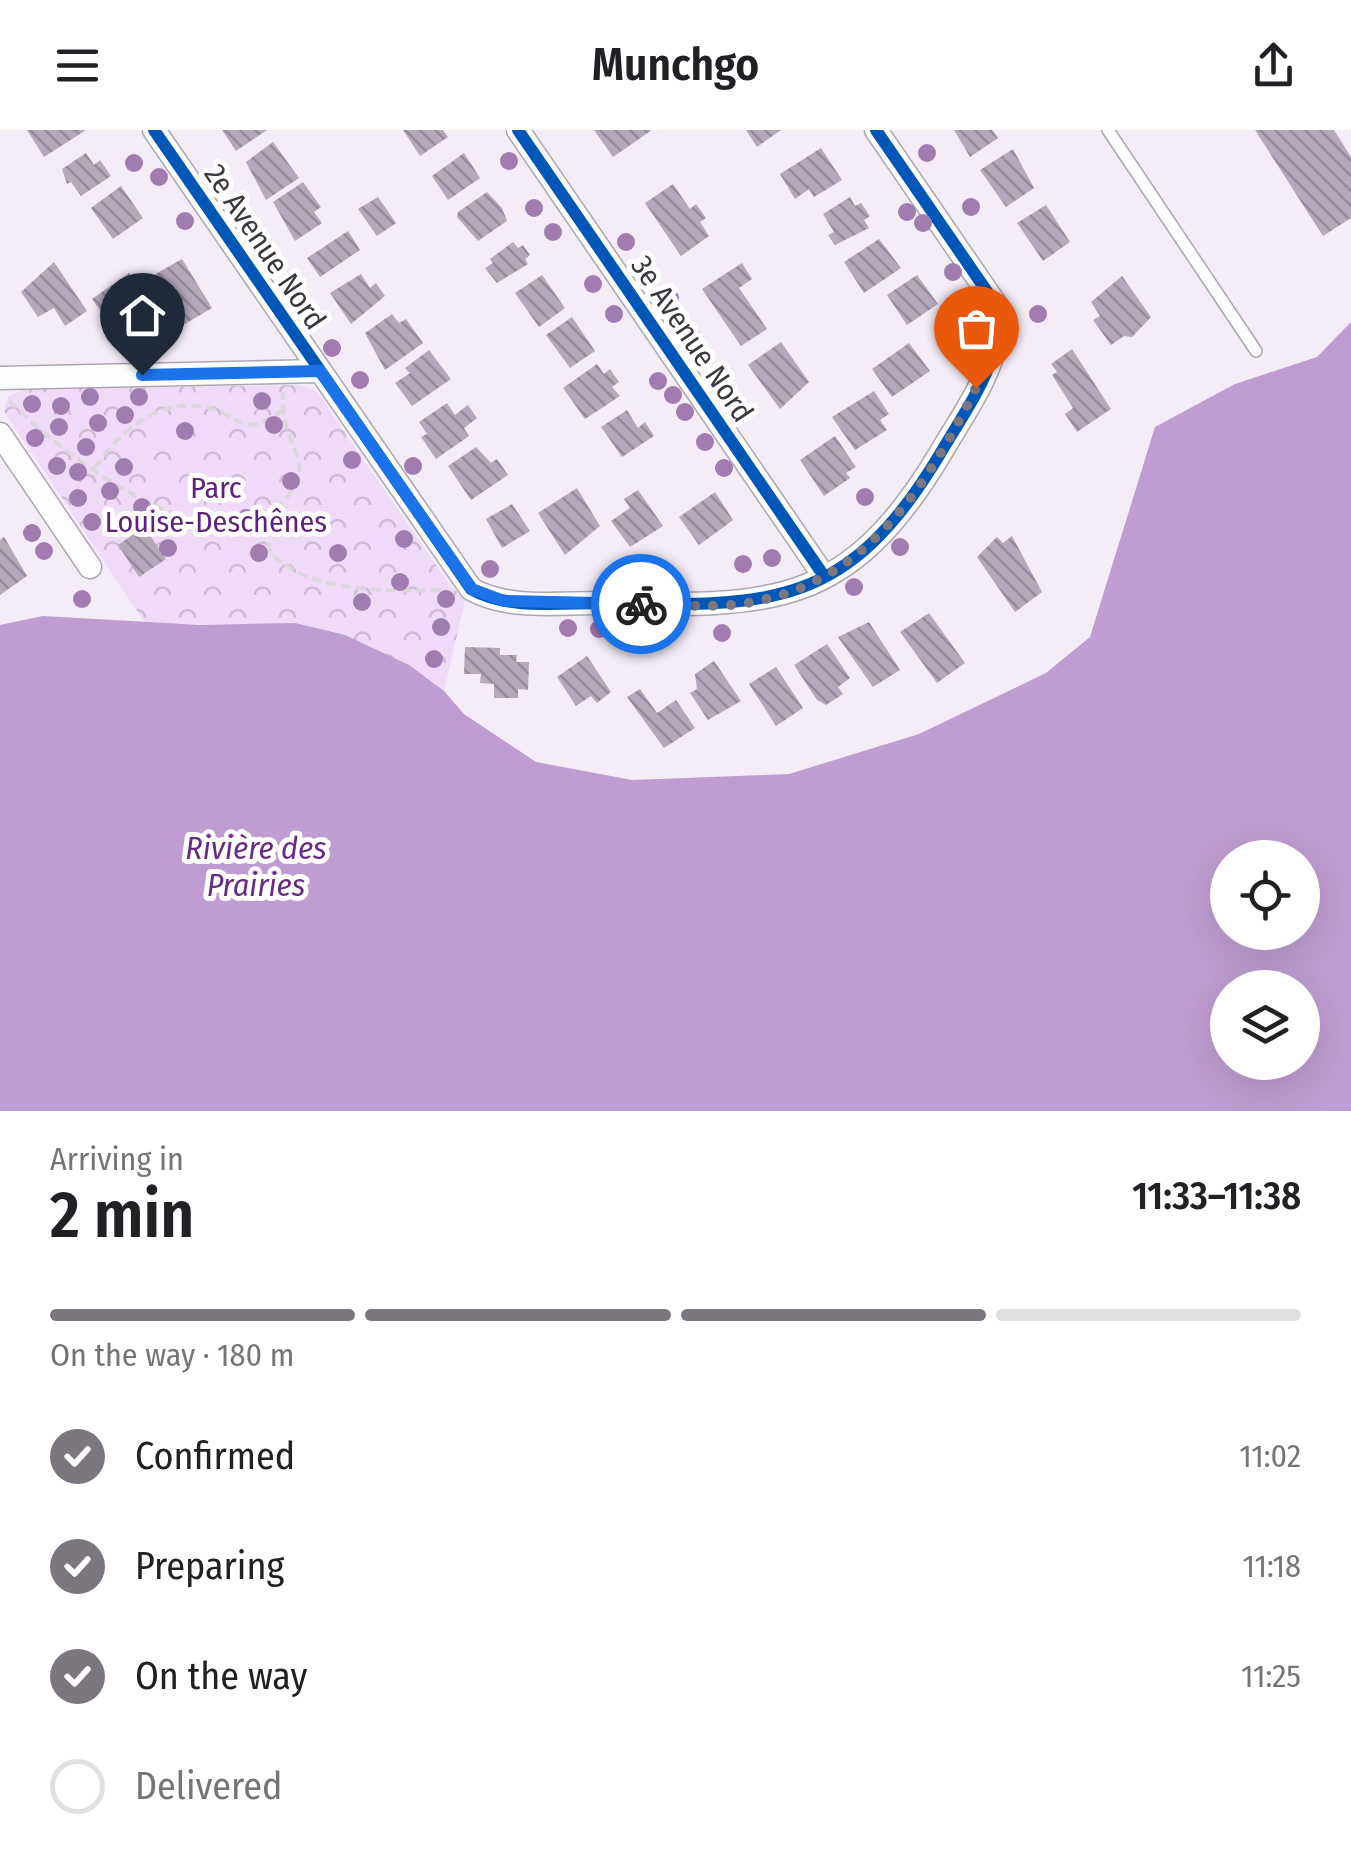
<!DOCTYPE html>
<meta charset="utf-8">
<style>
:root{--surface:#fff;--page:#f6f6f6;--text:#202124;--muted:#757577;--line:#e0e0e0;--accent:#7c767f}
body{margin:0;font-family:"Fira Sans Condensed",sans-serif;background:var(--page);color:var(--text);height:100vh;display:flex;flex-direction:column;font-size:38px;white-space:nowrap}
*{box-sizing:border-box;margin:0}
p{font-size:32px;color:var(--muted)}
.icon{flex:none;width:55px;height:55px;fill:none;stroke:currentColor;stroke-width:2;stroke-linecap:round;stroke-linejoin:round}
.map{position:relative;height:981px;overflow:hidden}
.sheet{display:flex;flex-direction:column;background:var(--surface);flex:1}
.sheet>*{flex:none}
.controls{position:absolute;left:1210px;top:710px;display:grid;gap:20px}
.controls a{display:grid;place-items:center;width:110px;height:110px;border-radius:50%;background:var(--surface);box-shadow:0 10px 40px #0002;font-size:50px}
.pin{position:absolute;display:grid;place-items:center;width:85px;height:85px;color:#fff;margin:-102px -42px;border-radius:50% 50% 50% 0;rotate:-45deg;box-shadow:0 0 10px #0007}
.pin .icon{rotate:45deg}
.courier{position:absolute;display:grid;place-items:center;width:100px;height:100px;margin:-50px;border:8px solid #1a73e8;border-radius:50%;background:#fff;color:#222;box-shadow:0 2px 12px #0007}
.head em{font-style:normal;font-weight:600}
.head div{display:flex;flex-direction:column-reverse}
.head{display:flex;align-items:center;justify-content:space-between;height:170px;padding:0 50px}
h1{font-size:65px;font-weight:600;line-height:75px}
.bar{display:grid;grid-template-columns:repeat(4,1fr);gap:15px 10px;align-content:center;height:120px;padding:0 50px}
.bar i{height:12px;border-radius:8px;background:var(--line)}
.bar .on{background:var(--accent)}
.bar p{grid-column:span 4}
ol{padding:0 50px;list-style:none}
li{display:flex;align-items:center;gap:30px;height:110px}
li p{margin-inline-start:auto}
li .icon{padding:10px;border-radius:50%;background:var(--accent);color:#fff;stroke-width:4}
li:last-child{color:var(--muted)}
li i{width:55px;height:55px;border:5px solid var(--line);border-radius:50%}
header{display:flex;justify-content:space-between;align-items:center;height:130px;padding:0 50px;background:var(--surface);font-size:45px;font-weight:600}
.map>svg:first-child{display:block}
.park{fill:url(#park-crowns)}
.water{fill:#bf9cd1;fill-rule:evenodd}
.building{fill:url(#building-back-hatch)}
.lines{fill:none;stroke-linecap:round;stroke-linejoin:round}
.service-casing{stroke:#aca7af;stroke-width:14}
.minor-casing{stroke:#aca7af;stroke-width:25}
.path{stroke:#dad8db;stroke-width:4;stroke-dasharray:10 5;stroke-linecap:butt}
.service{stroke:#fdfcfe;stroke-width:11}
.minor{stroke:#fdfcfe;stroke-width:22}
.cycleway-casing{stroke:#fff;stroke-width:19}
.cycleway{stroke:#0057b8;stroke-width:12}
.tree{fill:#a17cb1}
.done{stroke:#7c767f;stroke-width:10;stroke-dasharray:0 18}
.route{stroke:#1a73e8;stroke-width:12}
.labels{text-anchor:middle;dominant-baseline:central;stroke-width:10;stroke-linejoin:round;paint-order:stroke}
.street-label{font-size:30px;fill:#3c373e;stroke:#fff}
.park-label{font-size:30px;fill:#5d2178;stroke:#fff}
.water-label{font-size:32px;font-style:italic;fill:#672b82;stroke:#fff}
</style>
<header><svg class="icon" aria-label="menu" viewBox="0 0 24 24"><path d="M4 6h16M4 12h16M4 18h16"/></svg>Munchgo<svg class="icon" aria-label="share" viewBox="0 0 24 24"><path d="M12 15V3M7 8l5-5 5 5M5 13v7h14v-7"/></svg></header>
<div class="map">
<svg width="1351" height="981" viewBox="0 0 1351 981">
<defs>
<pattern id="park-crowns" width="20" height="18" patternUnits="userSpaceOnUse" patternTransform="scale(2.5)"><rect width="20" height="18" fill="#efdafa"/><path d="M2 6a3 3 0 1 1 6 0M12 15a3 3 0 1 1 6 0" fill="none" stroke="#cebcd7"/></pattern>
<pattern id="building-back-hatch" width="6" height="6" patternUnits="userSpaceOnUse" patternTransform="scale(2.5)"><rect width="6" height="6" fill="#b5a8bb"/><path d="M-1 5l2 2M0 0l6 6M5-1l2 2" fill="none" stroke="#948a99"/></pattern>
</defs>
<rect width="100%" height="100%" fill="#f4ecf7"/>
<path class="park" d="M299 255 317 262 449 454 465 470 444 561C340 483 266 498 145 493L4 281 8 267 24 259Z"/>
<path class="water" d="M1351 192V981H0V495L43 486 200 495 295 493 345 505 409 535 444 561 464 584 536 632 632 650 789 644 919 604 1046 543 1090 507 1155 297 1235 254 1317 227ZM1228 728H1302V802H1228ZM1228 858H1302V932H1228Z"/>
<g class="building">
<polygon points="27,0 86,0 44,27"/>
<polygon points="222,0 267,0 236,21"/>
<polygon points="403,0 443,0 448,7 420,26"/>
<polygon points="594,0 652,0 613,27"/>
<polygon points="746,0 781,0 757,17"/>
<polygon points="954,0 992,0 998,8 970,27"/>
<polygon points="1255,0 1334,0 1351,27 1351,88 1323,106"/>
<polygon points="273,12 299,48 266,70 246,32"/>
<polygon points="821,18 842,50 814,67 809,59 795,69 780,44"/>
<polygon points="1013,19 1034,58 1006,77 980,40"/>
<polygon points="86,23 94,35 100,30 111,46 81,66 71,52 67,54 62,39"/>
<polygon points="464,23 480,48 448,70 432,46"/>
<polygon points="303,52 321,77 314,82 322,93 295,111 273,72"/>
<polygon points="673,54 690,79 696,74 706,88 700,92 709,106 681,126 645,73"/>
<polygon points="121,56 143,88 113,109 91,78"/>
<polygon points="487,62 502,78 507,91 478,111 457,87 458,82"/>
<polygon points="378,67 396,93 377,106 358,79"/>
<polygon points="850,67 855,76 861,73 870,86 864,90 869,98 835,115 828,105 834,102 823,84"/>
<polygon points="1046,75 1070,112 1043,131 1017,93"/>
<polygon points="348,101 360,120 320,147 307,128"/>
<polygon points="879,109 901,138 864,163 844,132"/>
<polygon points="513,112 518,118 523,115 530,125 525,129 528,134 497,153 485,138 493,133 490,129"/>
<polygon points="182,129 212,178 185,194 167,163 161,167 150,147"/>
<polygon points="54,132 87,181 65,196 54,178 38,187 21,162"/>
<polygon points="742,133 752,149 739,158 767,199 741,216 702,159"/>
<polygon points="129,143 149,171 112,197 92,169"/>
<polygon points="361,144 370,158 376,153 385,166 351,194 330,163"/>
<polygon points="542,145 565,178 539,197 515,163"/>
<polygon points="917,145 938,174 907,195 887,165"/>
<polygon points="1122,146 1151,187 1132,207 1124,206 1111,215 1093,190 1100,186 1091,172"/>
<polygon points="392,184 399,193 406,189 423,213 385,240 365,203"/>
<polygon points="572,187 595,221 570,238 546,205"/>
<polygon points="781,212 809,252 780,279 748,235"/>
<polygon points="909,213 930,241 892,267 872,239"/>
<polygon points="1072,219 1111,279 1077,302 1065,284 1073,278 1052,245 1057,242 1051,234"/>
<polygon points="429,220 451,249 412,276 395,253 410,243 405,238"/>
<polygon points="597,234 604,244 610,239 619,252 612,257 620,266 585,289 563,258"/>
<polygon points="874,261 889,284 880,290 887,300 855,320 832,287"/>
<polygon points="447,273 455,285 468,275 477,288 464,298 469,306 436,329 421,307 427,304 419,292"/>
<polygon points="627,280 638,298 645,292 654,306 622,327 601,297"/>
<polygon points="835,306 856,337 846,343 850,348 824,366 800,330"/>
<polygon points="476,317 491,333 497,329 508,345 471,370 448,336"/>
<polygon points="577,358 600,396 565,425 538,383"/>
<polygon points="638,360 663,396 630,417 611,391 630,378 624,369"/>
<polygon points="715,362 733,390 699,415 679,387"/>
<polygon points="512,374 530,401 502,418 486,389"/>
<polygon points="144,397 166,429 139,447 118,415"/>
<polygon points="1012,406 1042,462 1015,482 977,427 997,407 1003,413"/>
<polygon points="4,407 27,446 0,465 0,410"/>
<polygon points="929,483 965,533 937,553 900,502"/>
<polygon points="869,492 900,540 873,557 838,507"/>
<polygon points="827,514 850,548 838,557 843,564 826,575 817,570 794,535"/>
<polygon points="465,517 500,518 500,525 517,525 516,532 529,532 528,560 518,559 518,568 494,568 494,554 480,553 481,544 464,544"/>
<polygon points="587,526 611,562 597,573 591,566 576,576 557,547"/>
<polygon points="714,531 741,571 708,590 690,563 697,559 695,544"/>
<polygon points="776,537 803,578 776,596 749,554"/>
<polygon points="640,559 657,583 676,570 695,598 664,618 627,567"/>
</g>
<g class="lines">
<g class="service-casing">
<polyline id="service" points="1108,0 1256,221"/>
</g>
<g class="minor-casing">
<g id="minor">
<path d="M154 0 471 459C509 481 564 472 606 473 771 477 848 478 940 324 958 293 983 258 993 224 998 210 997 193 999 179L876 0"/>
<polyline points="518,0 824,446"/>
<polyline points="0,248 319,241"/>
<polyline points="0,304 90,437"/>
</g>
</g>
<g class="path">
<path d="M9 271C60 321 147 386 220 397 235 400 250 394 265 392L270 422C309 465 393 461 447 460"/>
<path d="M95 338C119 302 157 268 205 277 243 285 239 310 282 281"/>
<path d="M266 391C332 324 280 334 283 262"/>
</g>
<use href="#service" class="service"/>
<use href="#minor" class="minor"/>
<g class="cycleway-casing">
<g id="cycleway">
<path d="M154 0 471 459C509 481 564 472 606 473 771 477 848 478 940 324 958 293 983 258 993 224 998 210 997 193 999 179L876 0"/>
<polyline points="518,0 824,446"/>
</g>
</g>
<use href="#cycleway" class="cycleway"/>
</g>
<g class="tree">
<circle cx="927" cy="23" r="9"/>
<circle cx="509" cy="31" r="9"/>
<circle cx="134" cy="33" r="9"/>
<circle cx="159" cy="47" r="9"/>
<circle cx="971" cy="77" r="9"/>
<circle cx="534" cy="78" r="9"/>
<circle cx="907" cy="82" r="9"/>
<circle cx="185" cy="91" r="9"/>
<circle cx="923" cy="93" r="9"/>
<circle cx="553" cy="102" r="9"/>
<circle cx="626" cy="112" r="9"/>
<circle cx="953" cy="142" r="9"/>
<circle cx="593" cy="154" r="9"/>
<circle cx="291" cy="159" r="9"/>
<circle cx="670" cy="168" r="9"/>
<circle cx="968" cy="175" r="9"/>
<circle cx="614" cy="184" r="9"/>
<circle cx="1038" cy="184" r="9"/>
<circle cx="691" cy="205" r="9"/>
<circle cx="332" cy="218" r="9"/>
<circle cx="142" cy="221" r="9"/>
<circle cx="360" cy="250" r="9"/>
<circle cx="658" cy="251" r="9"/>
<circle cx="673" cy="265" r="9"/>
<circle cx="90" cy="267" r="9"/>
<circle cx="139" cy="267" r="9"/>
<circle cx="262" cy="271" r="9"/>
<circle cx="32" cy="274" r="9"/>
<circle cx="61" cy="276" r="9"/>
<circle cx="685" cy="282" r="9"/>
<circle cx="125" cy="285" r="9"/>
<circle cx="98" cy="293" r="9"/>
<circle cx="274" cy="295" r="9"/>
<circle cx="59" cy="297" r="9"/>
<circle cx="185" cy="301" r="9"/>
<circle cx="35" cy="308" r="9"/>
<circle cx="705" cy="312" r="9"/>
<circle cx="86" cy="317" r="9"/>
<circle cx="352" cy="330" r="9"/>
<circle cx="57" cy="336" r="9"/>
<circle cx="413" cy="336" r="9"/>
<circle cx="124" cy="337" r="9"/>
<circle cx="724" cy="338" r="9"/>
<circle cx="78" cy="342" r="9"/>
<circle cx="291" cy="351" r="9"/>
<circle cx="206" cy="356" r="9"/>
<circle cx="110" cy="361" r="9"/>
<circle cx="865" cy="367" r="9"/>
<circle cx="78" cy="368" r="9"/>
<circle cx="142" cy="377" r="9"/>
<circle cx="246" cy="388" r="9"/>
<circle cx="92" cy="392" r="9"/>
<circle cx="153" cy="394" r="9"/>
<circle cx="32" cy="403" r="9"/>
<circle cx="404" cy="409" r="9"/>
<circle cx="900" cy="417" r="9"/>
<circle cx="168" cy="418" r="9"/>
<circle cx="44" cy="421" r="9"/>
<circle cx="259" cy="423" r="9"/>
<circle cx="338" cy="423" r="9"/>
<circle cx="772" cy="428" r="9"/>
<circle cx="743" cy="434" r="9"/>
<circle cx="490" cy="439" r="9"/>
<circle cx="400" cy="452" r="9"/>
<circle cx="854" cy="457" r="9"/>
<circle cx="82" cy="469" r="9"/>
<circle cx="446" cy="469" r="9"/>
<circle cx="362" cy="472" r="9"/>
<circle cx="441" cy="497" r="9"/>
<circle cx="568" cy="498" r="9"/>
<circle cx="599" cy="499" r="9"/>
<circle cx="722" cy="503" r="9"/>
<circle cx="434" cy="529" r="9"/>
</g>
<g class="lines">
<path class="done" d="M641 474C673 474 707 478 740 474 863 458 925 360 976 258"/>
<polyline class="route" points="142,245 320,241 472,459 504,471 641,474"/>
</g>
<g class="labels">
<g class="street-label">
<text transform="translate(265 117) rotate(56)">2e Avenue Nord</text>
<text transform="translate(692 209) rotate(56)">3e Avenue Nord</text>
</g>
<g class="park-label">
<text x="216" y="358">Parc<tspan x="216" dy="34">Louise-Deschênes</tspan></text>
</g>
<g class="water-label">
<text x="256" y="718">Rivière des<tspan x="256" dy="37">Prairies</tspan></text>
</g>
</g>
</svg>
<div class="controls">
<a><svg class="icon" aria-label="locate" viewBox="0 0 24 24"><circle cx="12" cy="12" r="6"/><path d="M12 2v4M12 18v4M2 12h4M18 12h4"/></svg></a>
<a><svg class="icon" aria-label="layers" viewBox="0 0 24 24"><path d="M12 4l9 5-9 5-9-5zM3 14l9 5 9-5"/></svg></a>
</div>
<div class="pin" style="left:976px;top:258px;background:#ea580c"><svg class="icon" aria-label="bag" viewBox="0 0 24 24"><path d="M5 8h14l-1 12H6zM9 8a3 3 0 0 1 6 0"/></svg></div>
<div class="pin" style="left:142px;top:245px;background:#1f2937"><svg class="icon" aria-label="home" viewBox="0 0 24 24"><path d="M3 11l9-7 9 7M6 9v11h12V9"/></svg></div>
<div class="courier" style="left:641px;top:474px"><svg class="icon" aria-label="bike" viewBox="0 0 24 24"><circle cx="6" cy="16" r="4"/><circle cx="18" cy="16" r="4"/><path d="M6 16l4-8h5l3 8M10 8l3 8H6M13 5h3"/></svg></div>
</div>
<section class="sheet">
<div class="head"><div><h1>2 min</h1><p>Arriving in</p></div><em>11:33–11:38</em></div>
<div class="bar"><i class="on"></i><i class="on"></i><i class="on"></i><i></i><p>On the way · 180 m</p></div>
<ol>
<li><svg class="icon" aria-label="check" viewBox="0 0 24 24"><path d="M5 12l5 5 9-10"/></svg>Confirmed<p>11:02</p></li>
<li><svg class="icon" aria-label="check" viewBox="0 0 24 24"><path d="M5 12l5 5 9-10"/></svg>Preparing<p>11:18</p></li>
<li><svg class="icon" aria-label="check" viewBox="0 0 24 24"><path d="M5 12l5 5 9-10"/></svg>On the way<p>11:25</p></li>
<li><i></i>Delivered</li>
</ol>
</section>
